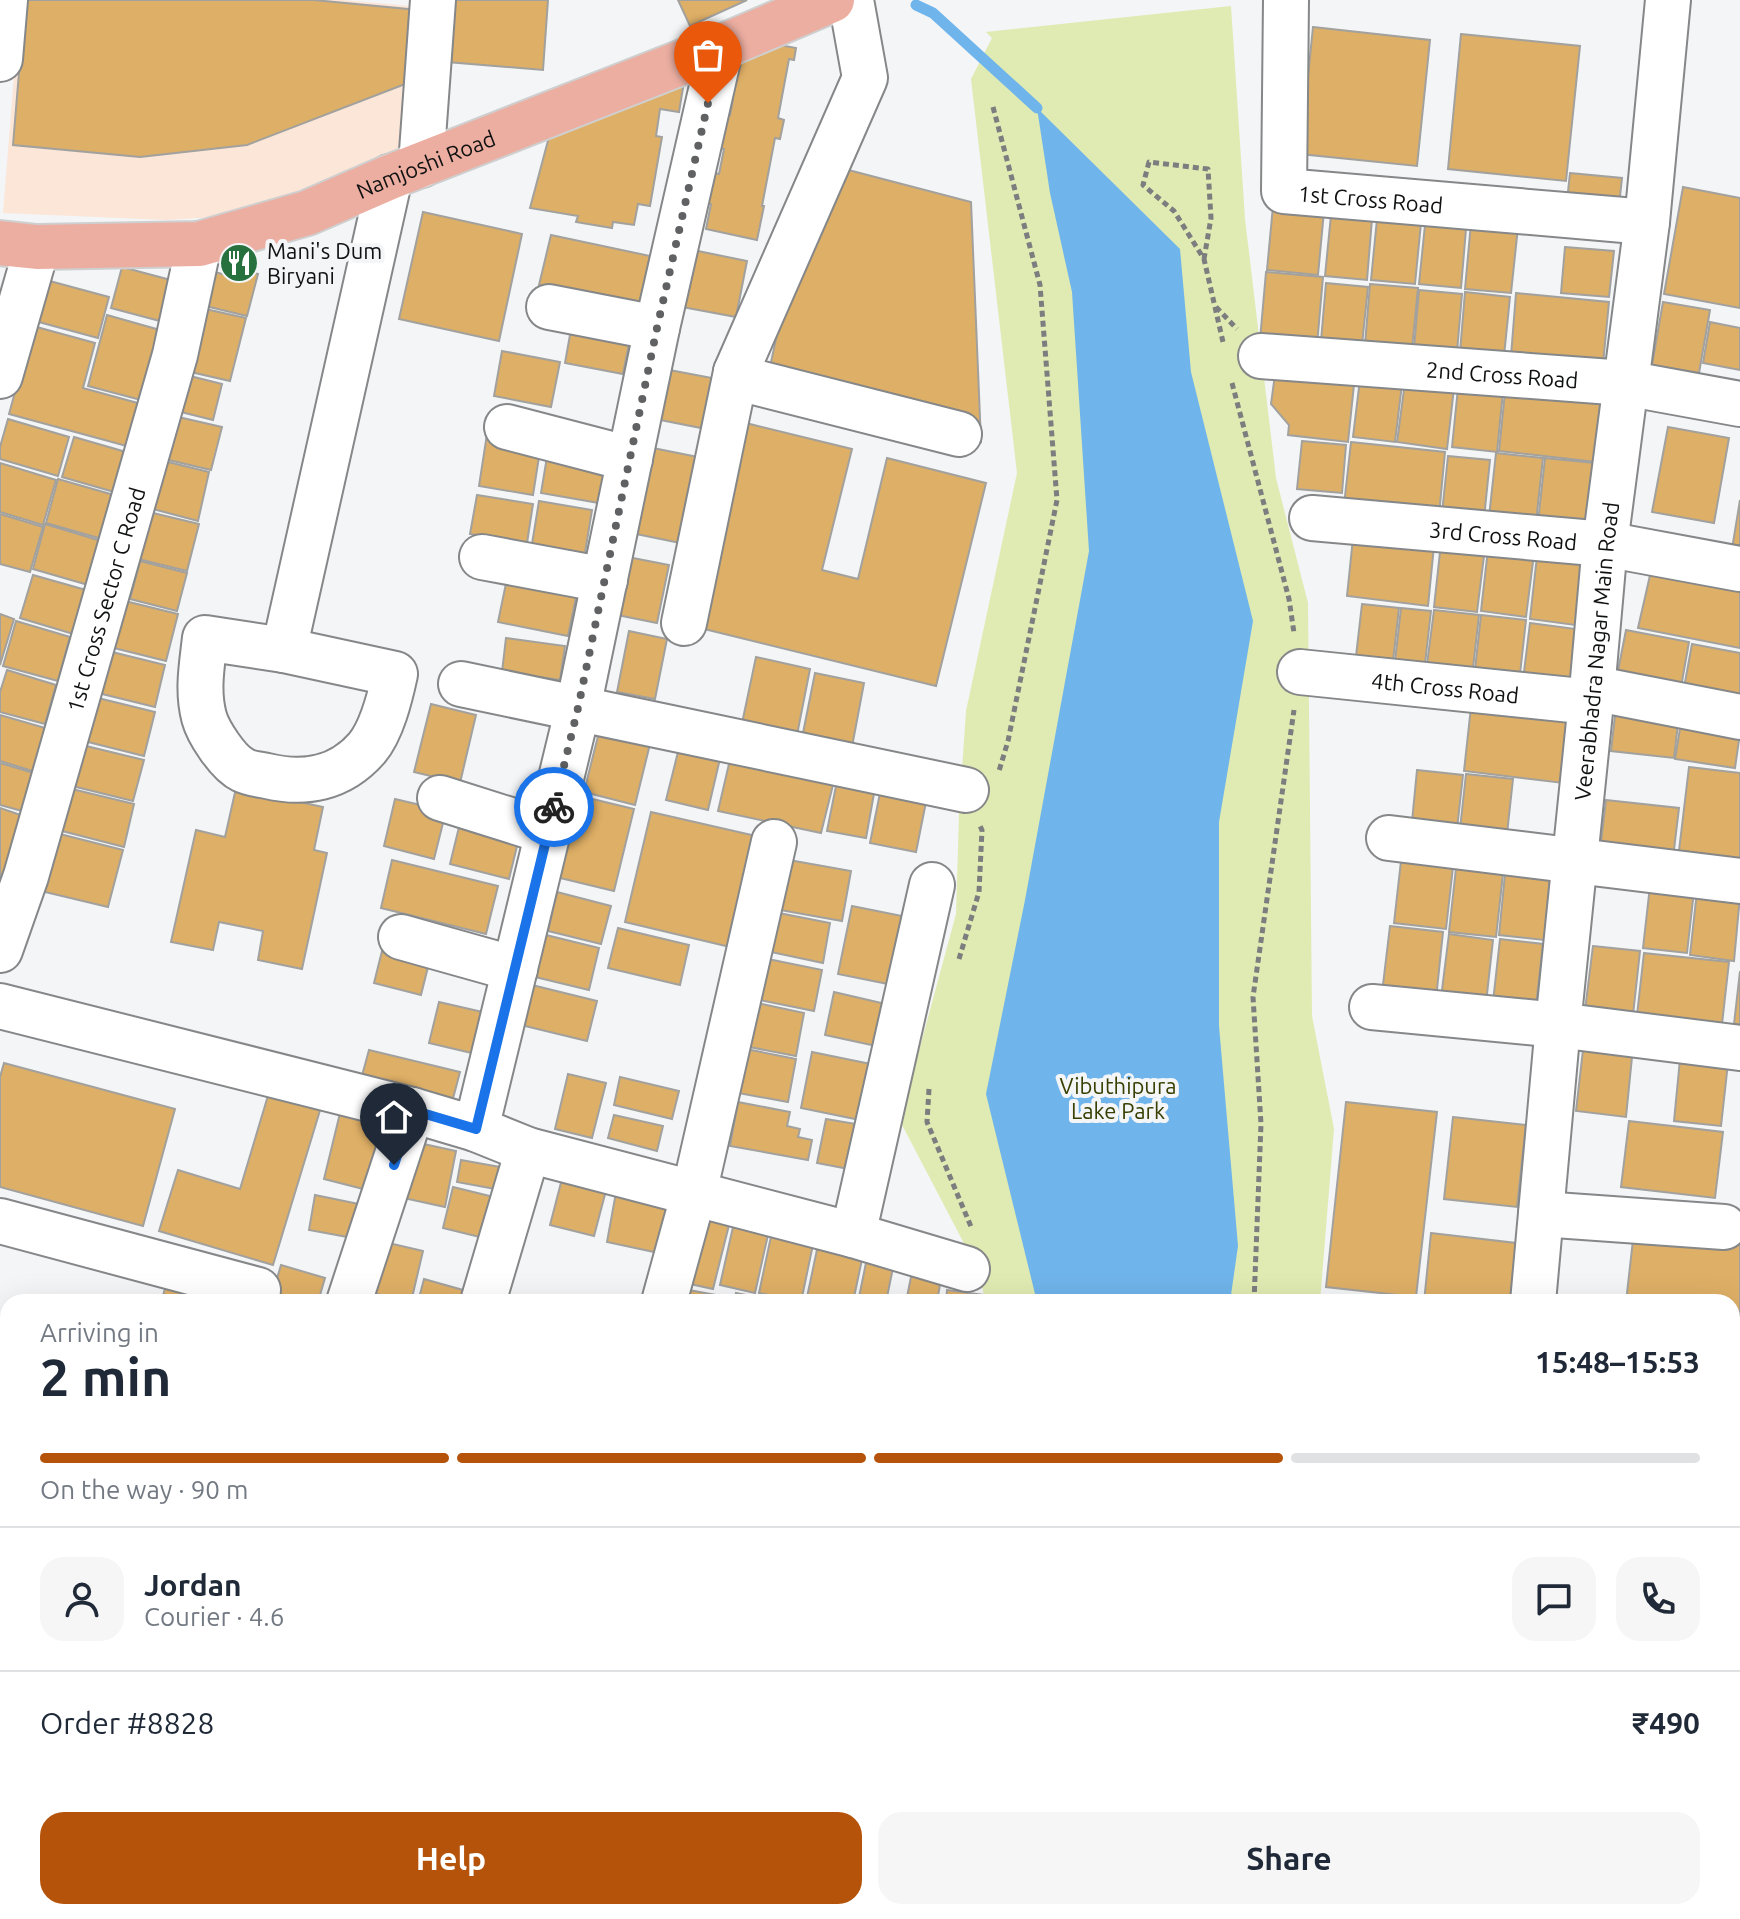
<!DOCTYPE html>
<meta charset="utf-8">
<style>
:root{--surface:#fff;--page:#f6f6f7;--text:#1f2937;--muted:#747a83;--line:#e0e1e3;--accent:#b45309}
body{margin:0;font-family:Ubuntu,sans-serif;background:var(--page);color:var(--text);height:100vh;display:flex;flex-direction:column;font-size:30px;white-space:nowrap}
*{box-sizing:border-box;margin:0}
p{font-size:26px;color:var(--muted)}
.icon{flex:none;width:44px;height:44px;fill:none;stroke:currentColor;stroke-width:2;stroke-linecap:round;stroke-linejoin:round}
.map{position:relative;flex:1;overflow:hidden}
.details{position:absolute;left:0px;top:1294px;width:1740px;height:626px;display:flex;flex-direction:column;background:var(--surface);border-radius:24px 24px 0 0;box-shadow:0 8px 32px #0002}
.details>*{flex:none}
.pin{position:absolute;display:grid;place-items:center;width:68px;height:68px;color:#fff;margin:-82px -34px;border-radius:50% 50% 50% 0;rotate:-45deg;box-shadow:0 0 8px #0007}
.pin .icon{rotate:45deg}
.courier{position:absolute;display:grid;place-items:center;width:80px;height:80px;margin:-40px;border:6px solid #1a73e8;border-radius:50%;background:#fff;color:#222;box-shadow:0 2px 10px #0007}
.head em{font-style:normal;font-weight:600}
.head div{display:flex;flex-direction:column-reverse}
.head{display:flex;align-items:center;justify-content:space-between;height:136px;padding:0 40px}
h1{font-size:52px;font-weight:600;line-height:60px}
.bar{display:grid;grid-template-columns:repeat(4,1fr);gap:12px 8px;align-content:center;height:96px;padding:0 40px}
.bar i{height:10px;border-radius:6px;background:var(--line)}
.bar .active{background:var(--accent)}
.bar p{grid-column:span 4}
.line{display:flex;align-items:center;gap:20px;padding:0 40px;border-top:2px solid var(--line)}
.line div{flex:1}
.round{display:grid;place-items:center;flex:none;width:84px;height:84px;border-radius:24px;background:var(--page)}
.cta{display:flex;gap:16px;margin-top:auto;padding:16px 40px}
.cta a{flex:1;height:92px;border-radius:24px;background:var(--accent);color:#fff;font-size:32px;font-weight:600;line-height:92px;text-align:center}
.cta a+a{background:var(--page);color:var(--text)}
.map>svg:first-child{display:block}
.commercial{fill:#fbe6d8}
.green{fill:#dfebb2}
.water{fill:#6fb4eb}
.lines{fill:none;stroke-linecap:round;stroke-linejoin:round}
.stream{stroke:#6fb4eb;stroke-width:11}
.building{fill:#deaf66;stroke:#a2a19e;stroke-width:2}
.minor-casing{stroke:#858789;stroke-width:48}
.major-casing{stroke:#cfcfcf;stroke-width:48}
.path{stroke:#7b7d7e;stroke-width:5;stroke-dasharray:6 4;stroke-linecap:butt}
.minor{stroke:#fff;stroke-width:44}
.major{stroke:#ecaea1;stroke-width:44}
.done{stroke:#5f6162;stroke-width:8;stroke-dasharray:0 14.4}
.route{stroke:#1a73e8;stroke-width:10}
.labels{text-anchor:middle;dominant-baseline:central;stroke-width:8;stroke-linejoin:round;paint-order:stroke}
.street-label{font-size:22px;fill:#101111;stroke:#f3f5f7}
.poi-label{font-size:22px;fill:#101111;stroke:#f3f5f7;text-anchor:start}
.park-label{font-size:22px;fill:#383f00;stroke:#f3f5f7}
</style>
<div class="map">
<svg width="1740" height="1919" viewBox="0 0 1740 1919">
<rect width="100%" height="100%" fill="#f3f5f7"/>
<polygon class="commercial" points="20,0 343,0 422,7 410,147 235,216 166,220 3,213"/>
<g class="green">
<polygon points="1231,6 1245,219 1276,478 1308,603 1312,1016 1334,1129 1320,1302 985,1302 980,1274 900,1121 956,914 959,814 966,711 1017,473 971,79 992,38 986,32"/>
<polygon points="896,1912 1200,1912 1199,1919 895,1919"/>
</g>
<g class="water">
<polygon points="1037,108 1180,249 1191,372 1253,621 1219,822 1219,1026 1238,1246 1230,1302 1037,1302 986,1094 1025,900 1089,551 1072,292 1050,193"/>
<polygon points="1002,1912 1111,1912 1110,1919 1000,1919"/>
</g>
<g class="lines">
<polyline class="stream" points="916,5 933,13 1037,108"/>
</g>
<g class="building">
<polygon points="25,0 314,0 418,10 413,81 247,145 140,157 13,145"/>
<polygon points="453,0 548,0 543,70 447,62"/>
<polygon points="678,0 747,0 690,26"/>
<polygon points="1313,27 1430,40 1417,166 1300,154"/>
<polygon points="1461,34 1580,46 1566,181 1448,169"/>
<polygon points="769,43 796,48 794,60 789,59 778,118 784,120 780,139 775,138 762,206 764,206 757,240 706,229 711,204 702,203 708,172 719,174 724,149 710,146 717,112 730,115 733,99 725,97 734,52"/>
<polygon points="687,64 679,112 660,109 656,136 662,137 650,206 638,204 634,225 613,222 612,228 576,222 578,216 530,208 557,107"/>
<polygon points="814,161 971,202 981,442 764,395"/>
<polygon points="1570,173 1622,178 1619,206 1567,201"/>
<polygon points="1683,187 1740,198 1740,308 1664,294"/>
<polygon points="1273,206 1324,211 1318,275 1267,270"/>
<polygon points="423,212 522,234 499,341 399,319"/>
<polygon points="1331,215 1372,219 1367,280 1325,276"/>
<polygon points="1377,219 1421,223 1415,284 1371,280"/>
<polygon points="1471,223 1518,227 1511,293 1465,289"/>
<polygon points="1425,225 1466,229 1461,288 1419,284"/>
<polygon points="551,235 650,256 639,307 539,285"/>
<polygon points="1565,247 1614,251 1609,297 1561,293"/>
<polygon points="693,250 747,261 736,317 682,307"/>
<polygon points="122,267 182,283 171,324 111,308"/>
<polygon points="233,267 258,274 247,316 201,305 210,271 231,276"/>
<polygon points="1266,272 1323,277 1317,345 1260,340"/>
<polygon points="46,280 109,297 98,338 35,321"/>
<polygon points="1326,283 1368,287 1362,345 1321,341"/>
<polygon points="1370,284 1418,288 1412,349 1365,344"/>
<polygon points="1419,290 1462,294 1457,352 1414,348"/>
<polygon points="1465,292 1510,297 1504,356 1460,352"/>
<polygon points="1516,293 1609,302 1603,364 1511,356"/>
<polygon points="1663,302 1710,310 1699,373 1652,365"/>
<polygon points="201,308 246,318 230,381 186,371"/>
<polygon points="107,315 160,330 141,400 88,386"/>
<polygon points="573,318 632,329 623,374 565,363"/>
<polygon points="1710,322 1740,328 1740,370 1703,363"/>
<polygon points="33,326 95,343 83,388 145,405 134,448 9,414"/>
<polygon points="502,351 560,362 551,407 494,396"/>
<polygon points="1276,367 1355,375 1348,442 1288,435 1289,425 1271,404"/>
<polygon points="659,368 712,378 701,428 650,418"/>
<polygon points="186,375 222,384 213,420 177,411"/>
<polygon points="1360,379 1402,384 1395,442 1353,437"/>
<polygon points="1405,382 1454,388 1447,449 1397,442"/>
<polygon points="1458,388 1503,392 1497,452 1452,447"/>
<polygon points="1505,392 1602,402 1596,462 1499,451"/>
<polygon points="174,416 222,427 211,470 164,459"/>
<polygon points="8,419 69,437 58,476 0,459 0,447"/>
<polygon points="746,423 852,449 822,570 858,579 887,458 986,483 936,686 696,627"/>
<polygon points="1668,427 1729,438 1714,523 1652,512"/>
<polygon points="487,434 541,444 533,495 479,486"/>
<polygon points="74,437 133,454 121,494 62,477"/>
<polygon points="1302,441 1346,445 1342,493 1297,489"/>
<polygon points="1351,442 1445,452 1439,515 1344,505"/>
<polygon points="648,447 713,460 695,546 631,533"/>
<polygon points="548,451 607,461 599,503 541,493"/>
<polygon points="1496,453 1543,458 1536,522 1489,517"/>
<polygon points="1448,456 1490,460 1484,518 1442,513"/>
<polygon points="1545,458 1595,463 1589,527 1538,522"/>
<polygon points="164,461 209,472 198,521 153,509"/>
<polygon points="0,463 56,480 43,525 0,512"/>
<polygon points="58,479 121,497 109,541 46,523"/>
<polygon points="477,495 533,504 527,543 470,534"/>
<polygon points="1740,500 1740,551 1732,549"/>
<polygon points="539,501 592,510 585,553 532,544"/>
<polygon points="149,512 199,524 187,571 138,559"/>
<polygon points="0,514 43,527 30,572 0,564"/>
<polygon points="45,524 108,543 95,587 33,569"/>
<polygon points="1353,538 1434,546 1428,606 1347,596"/>
<polygon points="1441,543 1485,548 1477,612 1434,607"/>
<polygon points="1488,549 1534,554 1526,617 1481,611"/>
<polygon points="1537,556 1583,561 1575,625 1530,619"/>
<polygon points="628,557 669,565 657,623 617,615"/>
<polygon points="140,561 187,573 177,611 130,599"/>
<polygon points="509,569 579,583 568,636 498,622"/>
<polygon points="1651,571 1740,589 1740,648 1638,628"/>
<polygon points="33,575 93,592 80,636 20,618"/>
<polygon points="121,600 178,614 166,661 110,647"/>
<polygon points="1362,604 1399,608 1392,670 1355,665"/>
<polygon points="1401,608 1431,611 1424,673 1394,670"/>
<polygon points="1434,610 1479,615 1472,677 1426,672"/>
<polygon points="0,614 14,619 0,665"/>
<polygon points="1481,615 1526,620 1519,683 1474,678"/>
<polygon points="16,621 70,637 58,681 3,666"/>
<polygon points="1530,623 1576,629 1570,686 1523,680"/>
<polygon points="1626,630 1689,642 1680,693 1616,681"/>
<polygon points="629,631 667,639 655,699 617,692"/>
<polygon points="506,638 565,646 560,680 502,672"/>
<polygon points="1692,644 1740,653 1740,704 1683,693"/>
<polygon points="112,652 165,665 155,707 102,694"/>
<polygon points="756,657 810,669 796,740 741,728"/>
<polygon points="7,670 56,685 45,724 0,712 0,692"/>
<polygon points="815,673 864,683 851,752 801,743"/>
<polygon points="94,697 155,712 144,756 84,741"/>
<polygon points="431,704 476,715 460,783 414,772"/>
<polygon points="1471,707 1570,719 1563,783 1464,771"/>
<polygon points="1616,707 1679,715 1674,758 1611,751"/>
<polygon points="0,715 52,730 39,773 0,761"/>
<polygon points="1682,716 1740,733 1735,768 1675,759"/>
<polygon points="600,728 651,740 635,805 584,792"/>
<polygon points="681,740 722,750 708,810 666,800"/>
<polygon points="82,745 144,760 133,801 72,786"/>
<polygon points="732,751 836,773 821,833 718,811"/>
<polygon points="0,763 44,776 33,814 0,805"/>
<polygon points="1689,767 1740,773 1740,866 1678,859"/>
<polygon points="1417,770 1463,775 1456,838 1411,832"/>
<polygon points="1466,774 1513,779 1506,843 1459,838"/>
<polygon points="837,781 875,788 866,838 827,831"/>
<polygon points="882,783 928,792 916,852 870,843"/>
<polygon points="236,788 323,807 314,850 327,853 302,969 258,960 263,931 219,922 213,950 171,942 196,830 225,837"/>
<polygon points="72,789 134,804 124,847 62,831"/>
<polygon points="576,795 634,809 614,891 556,877"/>
<polygon points="395,799 446,811 434,859 384,846"/>
<polygon points="1606,800 1679,808 1673,858 1600,850"/>
<polygon points="0,808 32,819 10,886 0,882"/>
<polygon points="651,812 756,836 730,947 625,922"/>
<polygon points="460,823 519,838 509,879 450,864"/>
<polygon points="56,833 123,850 108,907 41,891"/>
<polygon points="392,860 498,886 486,934 381,908"/>
<polygon points="789,860 851,871 842,921 780,910"/>
<polygon points="1401,861 1453,867 1446,929 1394,923"/>
<polygon points="1456,868 1503,874 1496,937 1449,932"/>
<polygon points="1505,874 1550,879 1544,940 1499,935"/>
<polygon points="1650,886 1694,891 1687,953 1643,948"/>
<polygon points="1697,891 1740,896 1734,961 1690,955"/>
<polygon points="557,892 611,906 601,944 548,931"/>
<polygon points="852,906 912,918 898,986 838,974"/>
<polygon points="779,913 830,923 823,963 771,952"/>
<polygon points="1390,926 1443,932 1436,999 1382,993"/>
<polygon points="618,928 689,945 680,985 608,968"/>
<polygon points="542,934 599,948 589,990 531,976"/>
<polygon points="1449,934 1493,940 1486,1003 1441,998"/>
<polygon points="1500,939 1543,944 1536,1006 1493,1002"/>
<polygon points="384,943 431,955 421,995 374,983"/>
<polygon points="1593,946 1640,951 1633,1015 1585,1010"/>
<polygon points="1644,953 1729,962 1722,1024 1637,1015"/>
<polygon points="758,957 822,970 814,1011 750,998"/>
<polygon points="1740,971 1740,1024 1734,1024"/>
<polygon points="532,985 597,1001 587,1041 521,1025"/>
<polygon points="834,992 890,1005 881,1047 825,1035"/>
<polygon points="439,1002 487,1013 476,1054 429,1043"/>
<polygon points="757,1003 804,1013 796,1056 749,1047"/>
<polygon points="1584,1041 1633,1047 1626,1117 1576,1111"/>
<polygon points="746,1049 796,1059 788,1102 738,1093"/>
<polygon points="1681,1049 1729,1054 1721,1126 1674,1121"/>
<polygon points="369,1050 460,1072 451,1106 360,1083"/>
<polygon points="812,1052 871,1064 860,1120 801,1108"/>
<polygon points="4,1063 175,1109 143,1226 0,1187 0,1077"/>
<polygon points="568,1074 606,1083 592,1138 555,1129"/>
<polygon points="620,1077 679,1091 672,1119 614,1105"/>
<polygon points="273,1079 325,1094 273,1265 159,1231 178,1170 240,1189"/>
<polygon points="738,1102 790,1112 787,1126 800,1129 798,1137 812,1140 808,1160 730,1146"/>
<polygon points="1346,1102 1437,1112 1416,1297 1326,1287"/>
<polygon points="341,1109 388,1120 371,1191 324,1179"/>
<polygon points="614,1115 663,1126 657,1151 608,1138"/>
<polygon points="1453,1117 1526,1125 1517,1207 1444,1199"/>
<polygon points="826,1119 862,1125 854,1170 817,1163"/>
<polygon points="1629,1121 1723,1132 1715,1198 1621,1187"/>
<polygon points="410,1141 456,1151 445,1207 399,1197"/>
<polygon points="461,1160 506,1168 501,1190 457,1182"/>
<polygon points="564,1171 608,1183 594,1236 550,1225"/>
<polygon points="453,1187 498,1198 488,1239 443,1228"/>
<polygon points="617,1187 679,1202 668,1255 607,1242"/>
<polygon points="315,1195 359,1204 353,1238 309,1230"/>
<polygon points="706,1217 730,1221 713,1289 690,1284"/>
<polygon points="735,1218 770,1226 755,1293 720,1285"/>
<polygon points="773,1227 815,1235 801,1302 759,1293"/>
<polygon points="1634,1231 1740,1242 1740,1330 1732,1329 1732,1302 1626,1302"/>
<polygon points="1431,1233 1516,1243 1510,1302 1424,1302"/>
<polygon points="819,1240 864,1250 853,1302 806,1302"/>
<polygon points="380,1241 423,1251 411,1302 364,1291"/>
<polygon points="868,1253 895,1258 886,1302 858,1302"/>
<polygon points="281,1265 325,1278 318,1302 270,1302"/>
<polygon points="913,1267 942,1273 937,1302 906,1302"/>
<polygon points="424,1279 463,1290 460,1302 418,1302"/>
<polygon points="167,1282 209,1294 207,1302 161,1302"/>
<polygon points="689,1290 727,1297 726,1302 687,1302"/>
<polygon points="947,1290 985,1295 984,1302 946,1302"/>
<polygon points="736,1293 772,1300 772,1302 734,1302"/>
<polygon points="1732,1334 1740,1335 1740,1400 1732,1399"/>
<polygon points="0,1367 8,1370 8,1391 0,1421"/>
<polygon points="1732,1427 1740,1428 1740,1458 1732,1482"/>
<polygon points="8,1468 8,1516 0,1514 0,1497"/>
<polygon points="1732,1644 1740,1647 1740,1707 1732,1730"/>
<polygon points="0,1656 8,1658 8,1746 0,1743"/>
<polygon points="1740,1719 1740,1783 1732,1780 1732,1741"/>
<polygon points="0,1756 8,1759 8,1808 6,1816 0,1814"/>
<polygon points="1732,1830 1740,1833 1739,1899 1732,1896"/>
<polygon points="2,1859 8,1860 8,1909 0,1908"/>
<polygon points="1732,1906 1740,1909 1740,1919 1692,1919 1695,1912 1732,1912"/>
<polygon points="37,1912 82,1912 81,1919 57,1919 36,1915"/>
<polygon points="92,1912 139,1912 137,1919 89,1919"/>
<polygon points="186,1912 208,1912 230,1918 184,1919"/>
<polygon points="257,1912 336,1912 334,1919 286,1919"/>
<polygon points="347,1912 400,1912 399,1919 345,1919"/>
<polygon points="627,1912 708,1912 705,1919 625,1919"/>
<polygon points="710,1912 791,1912 789,1919 708,1919"/>
<polygon points="831,1912 873,1912 872,1919 829,1919"/>
<polygon points="1472,1912 1531,1912 1529,1919 1492,1919"/>
<polygon points="1538,1912 1622,1912 1619,1919 1535,1919"/>
<polygon points="1624,1912 1693,1912 1690,1919 1621,1919"/>
</g>
<g class="lines">
<g class="minor-casing">
<g id="minor">
<polyline points="851,0 865,78 736,372 746,380 959,434"/>
<path id="s1" d="M1286 0 1284 191 1647 222"/>
<polyline points="0,59 5,0"/>
<polyline points="421,165 433,0"/>
<polyline points="549,307 657,328"/>
<path id="s2" d="M1261 356 1625 383 1740 404"/>
<polyline points="0,376 37,247"/>
<polyline points="507,427 630,459"/>
<path id="s3" d="M1312 518 1605 544 1740 569"/>
<polyline points="482,557 605,580"/>
<polyline points="684,623 736,372"/>
<path d="M205 638 284 650 395 674C390 697 382 730 367 748 340 779 305 785 267 776 259 774 250 774 243 770 228 763 208 732 204 717 197 690 202 665 205 638Z"/>
<polyline points="284,650 390,177"/>
<path id="s4" d="M1300 672 1591 702"/>
<polyline points="461,684 966,790"/>
<polyline points="1592,688 1740,717"/>
<polyline points="440,798 548,832"/>
<polyline points="1389,838 1740,881"/>
<polyline points="401,937 515,969"/>
<path id="s5" d="M0 950 26 876 175 355 199 244"/>
<polyline points="0,1006 412,1110 476,1129 528,1150 853,1235 967,1269"/>
<polyline points="1372,1007 1558,1025 1740,1048"/>
<polyline points="476,1129 578,708 657,328 721,47"/>
<polyline points="1541,1214 1724,1227"/>
<polyline points="0,1221 258,1290"/>
<polyline points="853,1235 932,885"/>
<polyline points="349,1302 412,1110"/>
<polyline points="483,1302 528,1150"/>
<polyline points="664,1302 694,1193 774,842"/>
<path id="s6" d="M1533 1302 1558 1025 1591 702 1605 544 1647 222 1668 0"/>
<polyline points="1732,1410 1740,1411"/>
<polyline points="0,1544 8,1546"/>
<polyline points="1732,1803 1740,1806"/>
<polyline points="0,1837 8,1840"/>
<polyline points="232,1912 258,1919"/>
<polyline points="1421,1912 1438,1919"/>
<polyline points="591,1919 593,1912"/>
<polyline points="797,1919 799,1912"/>
</g>
</g>
<g class="major-casing">
<g id="major">
<path id="s7" d="M0 243 37 247 199 244 307 213 390 177 721 47 832 0"/>
</g>
</g>
<g class="path">
<polyline points="993,107 1040,285 1057,500 1008,741 999,771"/>
<polyline points="1204,259 1211,218 1208,169 1149,162 1143,185 1174,211 1204,259 1223,342"/>
<polyline points="1216,307 1237,329"/>
<polyline points="1232,383 1289,599 1294,633"/>
<polyline points="959,959 979,892 982,830 979,824"/>
<polyline points="929,1089 927,1122 972,1229"/>
<polyline points="1254,1302 1261,1124 1253,997 1294,710"/>
<polyline points="964,1919 966,1912"/>
<polyline points="1135,1919 1136,1912"/>
</g>
<use href="#minor" class="minor"/>
<use href="#major" class="major"/>
</g>
<g class="lines">
<polyline class="done" points="554,807 578,708 657,328 708,103"/>
<polyline class="route" points="394,1165 412,1110 476,1129 554,807"/>
</g>
<defs>
<g id="restaurant-disc" transform="scale(2)"><circle r="9.5" fill="#27713f" stroke="#f3f5f7"/><path d="M-5-6h1v4h1v-4h1v4h1v-4h1v5L-1.5 .5V6h-2V.5L-5-1ZM5-6V6H3V1.5H1.5Q1.5-4 5-6Z" fill="#fff"/></g>
</defs>
<g fill-rule="evenodd">
<use href="#restaurant-disc" x="239" y="263"/>
</g>
<g class="labels">
<g class="street-label">
<text stroke="none"><textPath href="#s7" startOffset="440">Namjoshi Road</textPath></text>
<text stroke="none"><textPath href="#s1" startOffset="278">1st Cross Road</textPath></text>
<text stroke="none"><textPath href="#s2" startOffset="242">2nd Cross Road</textPath></text>
<text stroke="none"><textPath href="#s3" startOffset="192">3rd Cross Road</textPath></text>
<text stroke="none"><textPath href="#s5" startOffset="366">1st Cross Sector C Road</textPath></text>
<text stroke="none"><textPath href="#s6" startOffset="654">Veerabhadra Nagar Main Road</textPath></text>
<text stroke="none"><textPath href="#s4" startOffset="146">4th Cross Road</textPath></text>
</g>
<g class="poi-label">
<text x="267" y="250">Mani's Dum<tspan x="267" dy="25">Biryani</tspan></text>
</g>
<g class="park-label">
<text x="1118" y="1085">Vibuthipura<tspan x="1118" dy="25">Lake Park</tspan></text>
</g>
</g>
</svg>
<div class="pin" style="left:708px;top:103px;background:#ea580c"><svg class="icon" aria-label="bag" viewBox="0 0 24 24"><path d="M5 8h14l-1 12H6zM9 8a3 3 0 0 1 6 0"/></svg></div>
<div class="pin" style="left:394px;top:1165px;background:#1f2937"><svg class="icon" aria-label="home" viewBox="0 0 24 24"><path d="M3 11l9-7 9 7M6 9v11h12V9"/></svg></div>
<div class="courier" style="left:554px;top:807px"><svg class="icon" aria-label="bike" viewBox="0 0 24 24"><circle cx="6" cy="16" r="4"/><circle cx="18" cy="16" r="4"/><path d="M6 16l4-8h5l3 8M10 8l3 8H6M13 5h3"/></svg></div>
<section class="details">
<div class="head"><div><h1>2 min</h1><p>Arriving in</p></div><em>15:48–15:53</em></div>
<div class="bar"><i class="active"></i><i class="active"></i><i class="active"></i><i></i><p>On the way · 90 m</p></div>
<div class="line" style="height:144px"><a class="round"><svg class="icon" aria-label="person" viewBox="0 0 24 24"><circle cx="12" cy="8" r="4"/><path d="M4 21q1-7 8-7t8 7"/></svg></a><div><b>Jordan</b><p>Courier · 4.6</p></div><a class="round"><svg class="icon" aria-label="chat" viewBox="0 0 24 24"><path d="M4 5h16v11H9l-5 4z"/></svg></a><a class="round"><svg class="icon" aria-label="phone" viewBox="0 0 24 24"><path d="M5 4h4l2 5-3 2q2 4 5 5l2-3 5 2v4C11 20 4 13 5 4z"/></svg></a></div>
<div class="line" style="height:104px"><div>Order #8828</div><b>₹490</b></div>
<div class="cta"><a>Help</a><a>Share</a></div>
</section>
</div>
